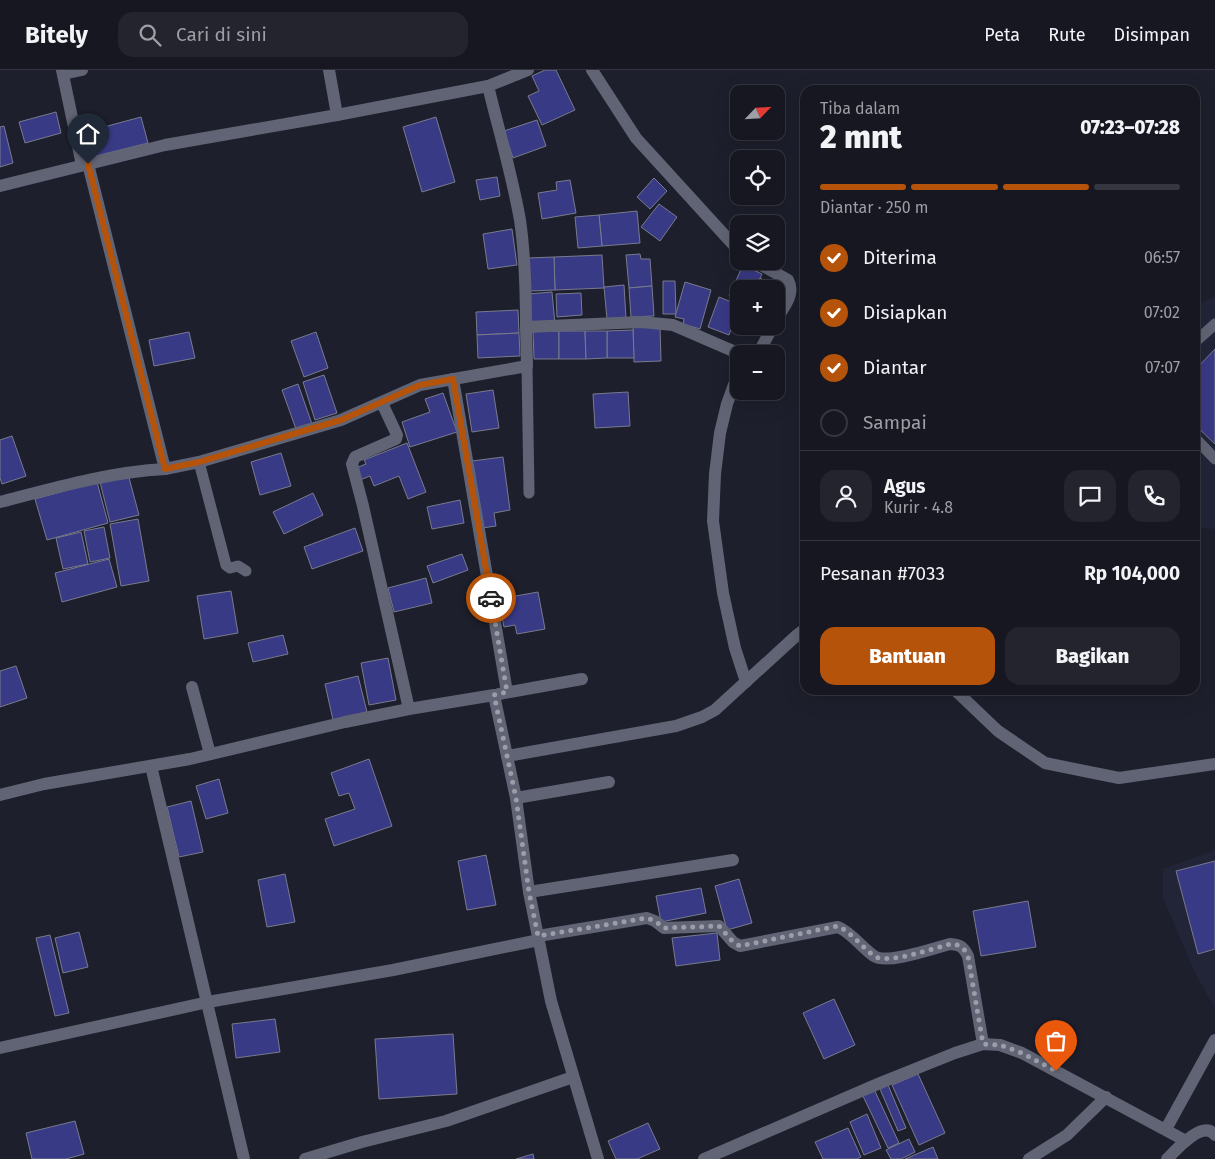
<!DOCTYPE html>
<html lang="id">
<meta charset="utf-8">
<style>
:root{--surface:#161721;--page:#23242e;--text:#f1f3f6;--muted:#9e9fa5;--line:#35363f;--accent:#b45309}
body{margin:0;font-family:"Fira Sans",sans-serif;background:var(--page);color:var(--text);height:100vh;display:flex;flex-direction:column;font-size:19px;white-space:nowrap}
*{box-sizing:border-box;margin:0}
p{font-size:16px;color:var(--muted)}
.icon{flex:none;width:28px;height:28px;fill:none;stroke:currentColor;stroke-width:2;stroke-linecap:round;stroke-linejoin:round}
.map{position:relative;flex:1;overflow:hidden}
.details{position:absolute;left:800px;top:15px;width:400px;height:610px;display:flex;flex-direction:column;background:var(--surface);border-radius:15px;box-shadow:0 5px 20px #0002,0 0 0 1px var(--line)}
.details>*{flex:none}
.needle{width:32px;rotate:65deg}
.controls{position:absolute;left:730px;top:15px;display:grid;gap:10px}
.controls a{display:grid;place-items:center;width:55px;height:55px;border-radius:10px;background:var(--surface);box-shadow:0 5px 20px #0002,0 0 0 1px var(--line);font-size:25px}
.pin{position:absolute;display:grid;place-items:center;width:42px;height:42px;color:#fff;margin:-51px -21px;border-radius:50% 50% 50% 0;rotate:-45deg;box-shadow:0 0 5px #0007}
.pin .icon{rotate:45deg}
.courier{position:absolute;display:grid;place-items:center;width:50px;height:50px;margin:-25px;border:4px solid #b45309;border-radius:50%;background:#fff;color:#222;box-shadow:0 1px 6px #0007}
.overview em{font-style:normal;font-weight:800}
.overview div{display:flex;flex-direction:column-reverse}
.overview{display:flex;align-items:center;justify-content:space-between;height:85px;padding:0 20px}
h1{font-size:32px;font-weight:800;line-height:38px}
.bar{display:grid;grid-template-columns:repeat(4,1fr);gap:8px 5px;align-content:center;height:60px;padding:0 20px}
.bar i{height:6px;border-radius:4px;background:var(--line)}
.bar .selected{background:var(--accent)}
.bar p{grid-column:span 4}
.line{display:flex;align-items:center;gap:12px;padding:0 20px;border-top:1px solid var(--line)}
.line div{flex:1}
.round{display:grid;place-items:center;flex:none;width:52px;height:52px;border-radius:15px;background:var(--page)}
ol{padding:0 20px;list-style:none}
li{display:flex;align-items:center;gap:15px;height:55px}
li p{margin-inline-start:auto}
li .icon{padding:5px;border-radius:50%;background:var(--accent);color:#fff;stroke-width:4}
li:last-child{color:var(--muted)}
li i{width:28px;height:28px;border:2px solid var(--line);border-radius:50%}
.primary-button{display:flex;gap:10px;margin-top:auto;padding:10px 20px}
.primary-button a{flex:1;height:58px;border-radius:15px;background:var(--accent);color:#fff;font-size:20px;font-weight:800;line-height:58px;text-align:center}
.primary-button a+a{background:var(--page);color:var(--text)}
header{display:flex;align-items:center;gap:30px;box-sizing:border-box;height:70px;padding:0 25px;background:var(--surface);border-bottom:1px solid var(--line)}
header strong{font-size:24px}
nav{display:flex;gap:28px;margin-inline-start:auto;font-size:18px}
.search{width:350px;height:45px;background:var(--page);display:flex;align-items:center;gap:12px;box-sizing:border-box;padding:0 18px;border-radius:15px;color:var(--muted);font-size:19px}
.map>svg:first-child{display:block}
.built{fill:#222538}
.building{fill:#393a85;stroke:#787b8d}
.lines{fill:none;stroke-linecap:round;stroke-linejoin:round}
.lane{stroke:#616474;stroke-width:11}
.street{stroke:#616474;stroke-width:12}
.done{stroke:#9c9da8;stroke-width:5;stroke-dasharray:0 9}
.route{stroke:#b45309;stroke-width:6}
</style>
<header>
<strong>Bitely</strong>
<div class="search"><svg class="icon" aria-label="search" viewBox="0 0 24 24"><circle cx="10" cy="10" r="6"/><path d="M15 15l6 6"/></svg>Cari di sini</div>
<nav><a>Peta</a><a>Rute</a><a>Disimpan</a></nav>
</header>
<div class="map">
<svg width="1215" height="1089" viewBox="0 0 1215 1089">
<rect width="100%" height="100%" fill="#1d1f2c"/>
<g class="built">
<polygon points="1215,227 1215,459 1195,457 1195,235"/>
<polygon points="1215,780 1215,938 1196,905 1163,828 1163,799"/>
</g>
<g class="building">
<polygon points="545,0 556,0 575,40 542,55 528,26 539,21 532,6"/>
<polygon points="56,42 61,63 25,73 19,52"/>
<polygon points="141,47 148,73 96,86 89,61"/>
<polygon points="436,47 455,112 422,122 403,57"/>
<polygon points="537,50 546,76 513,88 504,61"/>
<polygon points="4,56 13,93 0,97 0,57"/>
<polygon points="497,107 500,126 480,130 476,110"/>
<polygon points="654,108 667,121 650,139 637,127"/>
<polygon points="570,110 576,143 542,149 538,123 557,120 556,112"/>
<polygon points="659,134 677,147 660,171 641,157"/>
<polygon points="637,141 640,173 602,176 599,145"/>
<polygon points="599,145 602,176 578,178 575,147"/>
<polygon points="512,159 517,195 488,199 483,164"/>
<polygon points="640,184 641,189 650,189 652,216 629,218 626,185"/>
<polygon points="602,185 604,218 555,220 554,187"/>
<polygon points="554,187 555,220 530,221 528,188"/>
<polygon points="743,195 762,204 755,219 739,219 739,231 729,226"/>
<polygon points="760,208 784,220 776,237 776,219 755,219"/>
<polygon points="663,211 675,211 676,244 663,244"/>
<polygon points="685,212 711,220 700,259 683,254 684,249 675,247"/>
<polygon points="624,215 626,248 607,249 604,217"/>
<polygon points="652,216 654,246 631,247 629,218"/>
<polygon points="552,222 555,254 531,256 528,224"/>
<polygon points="581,223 582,245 557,247 556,224"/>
<polygon points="719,227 739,235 729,265 708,257"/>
<polygon points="518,240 519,263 477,265 476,242"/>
<polygon points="633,257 660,257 661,291 634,292"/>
<polygon points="633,260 634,288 607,288 607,261"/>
<polygon points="533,261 559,261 559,289 534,289"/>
<polygon points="559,261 585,261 586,289 559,289"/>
<polygon points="585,261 607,261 607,288 586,289"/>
<polygon points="189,262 195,288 154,296 149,270"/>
<polygon points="316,262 328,298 304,307 291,271"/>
<polygon points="519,263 520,286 478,288 477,265"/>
<polygon points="1215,279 1215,374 1195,355 1195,300"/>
<polygon points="324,305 337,343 315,350 303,312"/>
<polygon points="298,314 312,354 296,359 282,320"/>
<polygon points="493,320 499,358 472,362 466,324"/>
<polygon points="628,322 630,356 595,358 593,324"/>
<polygon points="443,323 457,362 410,377 402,352 430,342 425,329"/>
<polygon points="12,366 26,406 2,414 0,408 0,370"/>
<polygon points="407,373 426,422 408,429 399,406 374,416 370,406 360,410 356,398 366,394 364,390"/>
<polygon points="281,383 291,416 260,425 251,392"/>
<polygon points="503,387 510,440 494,443 496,456 482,458 472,391"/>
<polygon points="128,404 139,445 110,452 100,412"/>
<polygon points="97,412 108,453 47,470 35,429"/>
<polygon points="313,423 323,445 284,464 273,442"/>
<polygon points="460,430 464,453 432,459 427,437"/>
<polygon points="138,449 149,511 121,516 110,454"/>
<polygon points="104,457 110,488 90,492 84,461"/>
<polygon points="355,458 363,481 312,499 304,477"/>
<polygon points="81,462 88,494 63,499 56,468"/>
<polygon points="462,484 468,500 433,513 427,496"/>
<polygon points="109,489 117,517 62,532 55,503"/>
<polygon points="426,508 432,533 394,542 388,518"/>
<polygon points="231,521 238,563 204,569 197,526"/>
<polygon points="538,522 545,559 517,564 515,555 504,557 500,537 511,535 510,527"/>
<polygon points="283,565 288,584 253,592 248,573"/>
<polygon points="388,588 396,630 369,635 361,593"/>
<polygon points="16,596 27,628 0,637 0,601"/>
<polygon points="358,606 367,642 333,650 325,614"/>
<polygon points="369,689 392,756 334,776 325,749 355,739 349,723 339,726 331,703"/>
<polygon points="219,709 228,743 206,749 196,716"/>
<polygon points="191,731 203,782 179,787 167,737"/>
<polygon points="486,785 496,835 467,840 458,791"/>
<polygon points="1215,791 1215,879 1198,884 1176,801"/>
<polygon points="285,804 295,852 267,857 258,810"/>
<polygon points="739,809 752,853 727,860 715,816"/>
<polygon points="701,818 706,843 661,852 656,826"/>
<polygon points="1028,831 1036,877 981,886 973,841"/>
<polygon points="79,862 88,897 63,903 55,868"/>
<polygon points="717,863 720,890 676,896 672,868"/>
<polygon points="50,865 69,943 55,946 36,868"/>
<polygon points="834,929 855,975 824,989 803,943"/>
<polygon points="275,949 280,982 236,988 232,954"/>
<polygon points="453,964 457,1024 379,1029 375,969"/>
<polygon points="918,1004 945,1063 919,1075 892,1015"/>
<polygon points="888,1015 906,1058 898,1061 880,1019"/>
<polygon points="873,1017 899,1073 888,1078 861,1022"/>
<polygon points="867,1044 881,1078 864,1085 850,1052"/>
<polygon points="75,1051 84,1084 66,1089 32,1089 26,1063"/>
<polygon points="648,1053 660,1079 637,1089 616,1089 608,1071"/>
<polygon points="848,1058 861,1087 857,1089 823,1089 815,1072"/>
<polygon points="909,1069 915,1082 901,1089 891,1089 886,1080"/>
<polygon points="933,1077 938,1089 905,1089"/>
<polygon points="533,1084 534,1089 516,1089"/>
</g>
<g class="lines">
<g class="lane">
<polyline points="1195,272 1215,254"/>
<polyline points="527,296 529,423"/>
<polyline points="1195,368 1215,389"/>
<polyline points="199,392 226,495 230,498 238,496 246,501"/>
</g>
<g class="street">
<polyline points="62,0 82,95"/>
<polyline points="329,0 337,45"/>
<polyline points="592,0 636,68 739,181"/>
<polyline points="63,4 82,0"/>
<path d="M488 16C499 61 512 105 520 150 525 185 526 222 526 257L641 252 673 255 740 284"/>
<polyline points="88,94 165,399 199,392 341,350 420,315 527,296 526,257"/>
<polyline points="0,116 165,75 337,45 488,16 528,0"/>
<path d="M754 191 788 210C796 224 783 238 776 250"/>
<polyline points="758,284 773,256"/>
<polyline points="739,301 727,334 720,363 715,404 713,451 723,523 735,578 746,612"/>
<polyline points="453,309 507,622"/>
<polyline points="382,333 397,365 396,369 355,387 352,394 363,436 409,639"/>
<path d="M0 432C54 418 109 402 165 399"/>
<polyline points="192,617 210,684"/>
<polyline points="955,620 998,661 1045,693 1119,708 1215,694"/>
<polyline points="499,624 582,609"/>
<polyline points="507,686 676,656 702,647 715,640 797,565 805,559"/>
<polyline points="151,696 244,1089"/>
<polyline points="0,725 44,714 190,689 345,652 409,639 494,625 516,728 529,822 551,931 598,1089"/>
<polyline points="516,728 609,712"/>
<polyline points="529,822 733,790"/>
<path d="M538 866 647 848 655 851 664 858 719 856 733 872 740 876 838 857C852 863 861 877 874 886 887 895 934 878 950 874 960 875 963 876 968 886L983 974"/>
<polyline points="0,978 208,932 393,900 539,870"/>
<polyline points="1166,1059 1215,970"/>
<polyline points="305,1089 362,1072 446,1051 573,1007"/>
<polyline points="704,1089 880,1013 955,983 983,974 1000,975 1022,983 1186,1071"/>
<polyline points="1029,1089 1067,1065 1106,1027"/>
<path d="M1167 1089C1176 1080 1203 1049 1215 1065"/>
</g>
</g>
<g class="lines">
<path class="done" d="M491 528 507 622 494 625 516 728 529 822 538 866 647 848 655 851 664 858 719 856 733 872 740 876 838 856C852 863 861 876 874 886 887 895 934 878 950 874 960 875 963 876 968 886L983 974 1000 975 1022 983 1056 1001"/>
<polyline class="route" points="88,94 165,399 199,392 310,359 341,350 420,315 453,309 491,528"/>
</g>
</svg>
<div class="controls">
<a><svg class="needle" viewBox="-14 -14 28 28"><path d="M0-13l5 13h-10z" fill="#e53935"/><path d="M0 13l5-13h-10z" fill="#9e9fa5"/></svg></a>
<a><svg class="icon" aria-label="locate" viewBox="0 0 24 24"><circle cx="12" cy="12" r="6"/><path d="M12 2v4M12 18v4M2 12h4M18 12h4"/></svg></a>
<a><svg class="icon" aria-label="layers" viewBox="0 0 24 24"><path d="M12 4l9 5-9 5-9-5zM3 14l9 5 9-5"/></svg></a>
<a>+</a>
<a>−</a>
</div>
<div class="pin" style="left:1056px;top:1001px;background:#ea580c"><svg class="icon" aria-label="bag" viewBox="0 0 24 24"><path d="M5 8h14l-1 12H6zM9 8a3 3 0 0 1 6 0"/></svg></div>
<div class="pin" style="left:88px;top:94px;background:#1f2937"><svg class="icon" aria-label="home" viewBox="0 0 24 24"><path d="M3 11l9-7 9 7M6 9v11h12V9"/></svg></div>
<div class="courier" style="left:491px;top:528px"><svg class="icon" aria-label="car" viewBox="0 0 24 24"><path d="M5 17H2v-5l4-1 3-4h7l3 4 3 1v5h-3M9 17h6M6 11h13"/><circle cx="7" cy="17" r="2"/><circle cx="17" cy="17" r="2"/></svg></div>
<section class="details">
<div class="overview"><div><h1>2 mnt</h1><p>Tiba dalam</p></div><em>07:23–07:28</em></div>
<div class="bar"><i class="selected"></i><i class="selected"></i><i class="selected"></i><i></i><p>Diantar · 250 m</p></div>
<ol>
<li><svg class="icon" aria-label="check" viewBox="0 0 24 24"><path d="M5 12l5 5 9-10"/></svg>Diterima<p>06:57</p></li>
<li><svg class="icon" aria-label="check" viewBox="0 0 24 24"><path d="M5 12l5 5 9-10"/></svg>Disiapkan<p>07:02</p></li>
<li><svg class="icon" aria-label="check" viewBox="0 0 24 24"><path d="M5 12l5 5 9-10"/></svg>Diantar<p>07:07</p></li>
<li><i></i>Sampai</li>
</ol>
<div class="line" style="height:90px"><a class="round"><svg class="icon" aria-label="person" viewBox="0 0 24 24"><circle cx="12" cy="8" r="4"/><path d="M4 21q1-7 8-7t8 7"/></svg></a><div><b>Agus</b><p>Kurir · 4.8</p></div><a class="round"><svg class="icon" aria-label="chat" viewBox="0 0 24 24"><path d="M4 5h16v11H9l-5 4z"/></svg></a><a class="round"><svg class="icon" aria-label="phone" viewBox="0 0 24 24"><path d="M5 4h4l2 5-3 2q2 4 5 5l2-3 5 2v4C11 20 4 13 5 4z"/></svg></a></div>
<div class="line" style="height:65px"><div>Pesanan #7033</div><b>Rp 104,000</b></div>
<div class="primary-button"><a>Bantuan</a><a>Bagikan</a></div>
</section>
</div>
